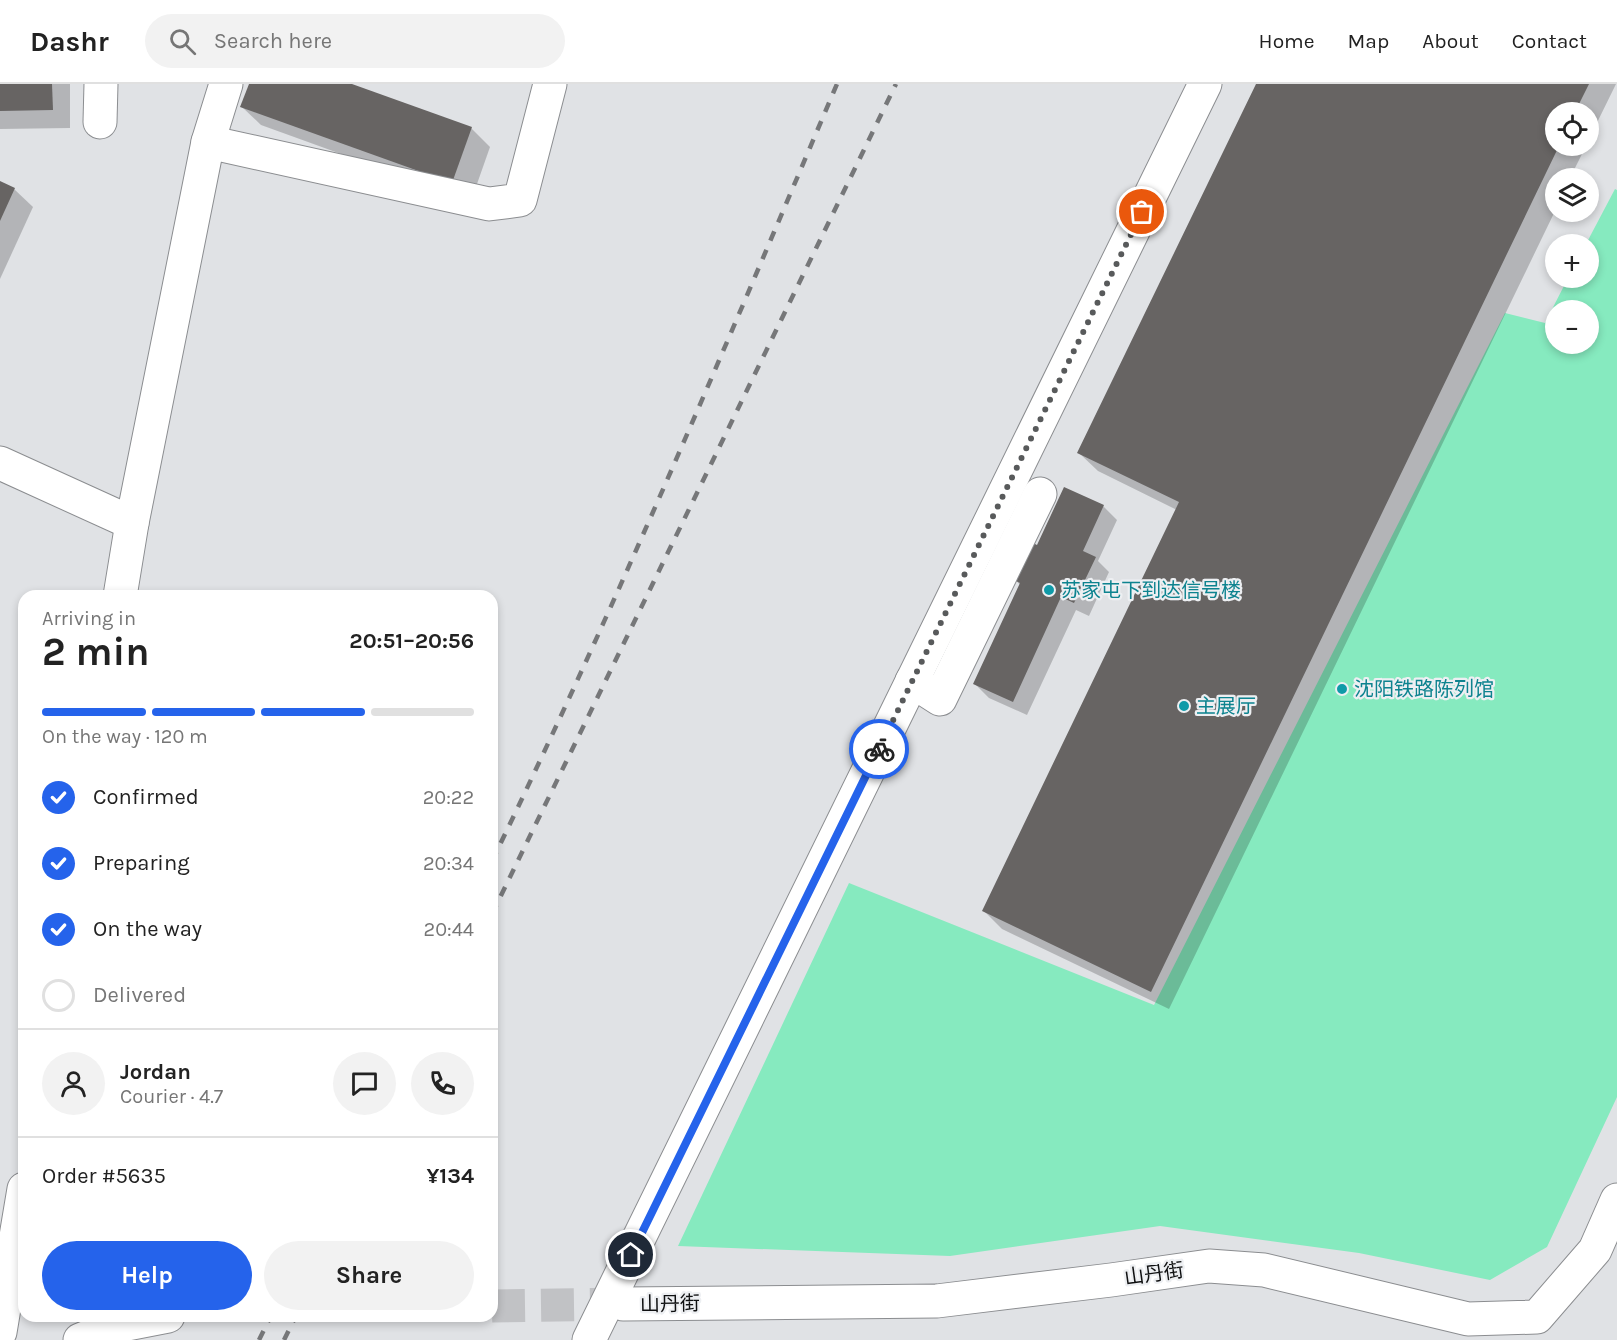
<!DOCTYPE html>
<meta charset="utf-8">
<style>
:root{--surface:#fff;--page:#f2f2f2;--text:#222;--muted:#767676;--line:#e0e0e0;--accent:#2563eb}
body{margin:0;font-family:Karla,"Noto Sans SC",sans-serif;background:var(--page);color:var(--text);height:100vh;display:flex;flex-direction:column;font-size:22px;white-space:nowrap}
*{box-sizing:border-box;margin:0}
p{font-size:20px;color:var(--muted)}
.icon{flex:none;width:33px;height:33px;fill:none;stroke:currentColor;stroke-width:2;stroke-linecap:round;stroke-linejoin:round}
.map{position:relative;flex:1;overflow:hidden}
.side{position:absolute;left:18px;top:506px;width:480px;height:732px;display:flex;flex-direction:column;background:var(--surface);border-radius:18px;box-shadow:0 3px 9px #0003}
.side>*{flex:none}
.buttons{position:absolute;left:1545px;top:18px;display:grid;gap:12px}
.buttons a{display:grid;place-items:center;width:54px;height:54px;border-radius:50%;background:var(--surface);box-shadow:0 3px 9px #0003;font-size:30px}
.pin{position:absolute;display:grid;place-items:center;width:51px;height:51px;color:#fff;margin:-26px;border:3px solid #fff;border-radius:50%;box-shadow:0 2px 6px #0007}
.courier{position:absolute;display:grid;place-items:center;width:60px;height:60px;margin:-30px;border:4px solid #2563eb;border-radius:50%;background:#fff;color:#222;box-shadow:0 2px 8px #0007}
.overview em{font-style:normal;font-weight:700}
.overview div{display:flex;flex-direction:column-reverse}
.overview{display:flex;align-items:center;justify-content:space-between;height:102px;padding:0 24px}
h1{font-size:39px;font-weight:700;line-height:45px}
.bar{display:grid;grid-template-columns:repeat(4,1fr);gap:9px 6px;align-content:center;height:72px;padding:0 24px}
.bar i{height:8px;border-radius:4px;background:var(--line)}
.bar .active{background:var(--accent)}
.bar p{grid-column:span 4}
.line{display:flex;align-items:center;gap:15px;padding:0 24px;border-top:2px solid var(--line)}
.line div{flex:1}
.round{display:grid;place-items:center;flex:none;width:63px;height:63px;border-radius:32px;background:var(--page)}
ol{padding:0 24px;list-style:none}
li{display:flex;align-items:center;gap:18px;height:66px}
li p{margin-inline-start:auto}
li .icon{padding:6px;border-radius:50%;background:var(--accent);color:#fff;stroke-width:4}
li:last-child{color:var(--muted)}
li i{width:33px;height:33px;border:3px solid var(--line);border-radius:50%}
.button{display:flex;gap:12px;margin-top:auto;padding:12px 24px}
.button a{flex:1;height:69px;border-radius:36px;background:var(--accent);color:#fff;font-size:24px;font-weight:700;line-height:69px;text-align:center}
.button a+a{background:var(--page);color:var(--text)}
header{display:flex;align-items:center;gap:36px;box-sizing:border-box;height:84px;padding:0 30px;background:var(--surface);border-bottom:2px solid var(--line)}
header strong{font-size:28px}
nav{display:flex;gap:33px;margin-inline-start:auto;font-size:21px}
.search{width:420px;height:54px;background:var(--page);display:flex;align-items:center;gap:15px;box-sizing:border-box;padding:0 21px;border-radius:33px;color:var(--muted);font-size:22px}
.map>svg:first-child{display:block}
.green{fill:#86eabf;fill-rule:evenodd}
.shadow{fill:#0003}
.building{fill:#676463}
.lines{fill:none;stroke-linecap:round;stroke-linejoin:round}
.minor-tunnel{stroke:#c1c2c5;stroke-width:33;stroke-dasharray:33 16;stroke-linecap:butt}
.minor-casing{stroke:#8b8d90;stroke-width:35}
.minor{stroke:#fff;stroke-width:33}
.rail{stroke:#767779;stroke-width:4.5;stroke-dasharray:10 10;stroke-linecap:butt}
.done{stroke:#585a5b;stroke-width:6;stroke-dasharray:0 10.8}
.route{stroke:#2563eb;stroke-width:8}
.culture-dot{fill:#0f9aa8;stroke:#edeff2;stroke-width:2}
.labels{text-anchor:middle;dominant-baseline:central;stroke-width:4.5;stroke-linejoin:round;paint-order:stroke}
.culture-label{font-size:20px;fill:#0d838f;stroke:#edeff2;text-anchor:start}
.street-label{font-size:20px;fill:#0f1011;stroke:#edeff2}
</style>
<header>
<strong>Dashr</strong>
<div class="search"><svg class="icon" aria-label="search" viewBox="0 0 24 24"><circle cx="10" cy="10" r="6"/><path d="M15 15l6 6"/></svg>Search here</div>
<nav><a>Home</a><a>Map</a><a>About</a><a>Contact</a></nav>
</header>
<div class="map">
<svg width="1617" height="1256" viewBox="0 0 1617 1256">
<rect width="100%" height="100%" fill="#e0e2e5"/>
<path class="green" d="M1615 105 1617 106V1013L1547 1163 1490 1196 1359 1169 1160 1142 950 1172 678 1162 849 799 1154 921 1505 229 1545 239 1568 194H1588V160H1586ZM1556 226H1588V260H1556Z"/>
<g class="shadow">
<polygon points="0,0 70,0 70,44 0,45"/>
<polygon points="250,0 347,0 471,44 490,63 471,117 261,41 242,23"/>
<polygon points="1258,0 1616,0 1588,57 1588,28 1556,28 1556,62 1586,62 1570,94 1556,94 1556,125 1169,925 1002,845 984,827 1177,426 1098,387 1079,369"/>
<polygon points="0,98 14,105 33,123 0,195"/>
<polygon points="1103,422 1117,436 1098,477 1109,488 1089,532 1076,526 1027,631 989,614 975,600 1020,501 1014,494 1038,463"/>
</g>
<g class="building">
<polygon points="0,0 52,0 53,26 0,27"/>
<polygon points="249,0 352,0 472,43 452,99 240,23"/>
<polygon points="1256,0 1589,0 1575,28 1556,28 1556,62 1559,62 1151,908 982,827 1179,418 1077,369"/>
<polygon points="0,97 15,104 0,137"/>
<polygon points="1064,403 1104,421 1083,467 1096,473 1074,519 1061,513 1013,618 973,600 1020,499 1012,495 1029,457 1037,461"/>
</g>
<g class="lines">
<polyline class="minor-tunnel" points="492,1222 623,1220"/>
<g class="minor-casing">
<g id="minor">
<polyline points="100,38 101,0"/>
<polyline points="208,58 489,120 520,116 550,0"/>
<polyline points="0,379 132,439 208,58 226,0"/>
<polyline points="120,512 132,439"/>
<polyline points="912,597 940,615 1040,410"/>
<polyline points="623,1220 937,1217 1111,1196 1209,1182 1264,1186 1468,1235 1537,1233 1595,1166 1617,1116"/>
<polyline points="0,1248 24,1105"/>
<polyline points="80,1256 112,1243 168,1232"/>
<polyline points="589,1256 1205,0"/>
</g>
</g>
<use href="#minor" class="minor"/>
<g class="rail">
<path d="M492 777C616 522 726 261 837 0"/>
<polyline points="492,830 896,0"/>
<polyline points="259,1256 271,1232"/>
<polyline points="284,1256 296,1232"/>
</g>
</g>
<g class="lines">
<polyline class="done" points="879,665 1142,128"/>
<polyline class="route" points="631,1171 879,665"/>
</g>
<g class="culture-dot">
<circle cx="1049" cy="506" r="6"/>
<circle cx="1342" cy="605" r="6"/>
<circle cx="1184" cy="622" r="6"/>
</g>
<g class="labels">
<g class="culture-label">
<text x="1061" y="506">苏家屯下到达信号楼</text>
<text x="1354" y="605">沈阳铁路陈列馆</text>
<text x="1196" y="622">主展厅</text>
</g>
<g class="street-label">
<text transform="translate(1154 1190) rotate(-8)">山丹街</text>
<text transform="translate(670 1220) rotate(-1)">山丹街</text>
</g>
</g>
</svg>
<div class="buttons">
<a><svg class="icon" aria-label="locate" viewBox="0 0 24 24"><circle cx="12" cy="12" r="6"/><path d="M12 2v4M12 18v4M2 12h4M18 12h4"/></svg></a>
<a><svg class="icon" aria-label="layers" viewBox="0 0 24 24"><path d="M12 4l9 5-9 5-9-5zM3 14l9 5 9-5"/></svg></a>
<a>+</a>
<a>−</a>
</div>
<div class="pin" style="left:1142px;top:128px;background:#ea580c"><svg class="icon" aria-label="bag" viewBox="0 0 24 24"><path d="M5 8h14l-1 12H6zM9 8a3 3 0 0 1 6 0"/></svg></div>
<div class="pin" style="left:631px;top:1171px;background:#1f2937"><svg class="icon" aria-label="home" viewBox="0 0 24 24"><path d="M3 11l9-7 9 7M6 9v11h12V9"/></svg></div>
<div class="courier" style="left:879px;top:665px"><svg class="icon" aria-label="bike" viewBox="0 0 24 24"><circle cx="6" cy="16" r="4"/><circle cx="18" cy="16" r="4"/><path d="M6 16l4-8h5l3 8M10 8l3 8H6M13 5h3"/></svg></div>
<section class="side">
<div class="overview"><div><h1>2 min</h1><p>Arriving in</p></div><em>20:51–20:56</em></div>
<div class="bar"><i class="active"></i><i class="active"></i><i class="active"></i><i></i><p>On the way · 120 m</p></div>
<ol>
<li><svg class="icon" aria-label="check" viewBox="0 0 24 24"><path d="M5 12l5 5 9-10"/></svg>Confirmed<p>20:22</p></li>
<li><svg class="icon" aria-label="check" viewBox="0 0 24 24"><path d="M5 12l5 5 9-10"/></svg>Preparing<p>20:34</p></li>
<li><svg class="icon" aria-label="check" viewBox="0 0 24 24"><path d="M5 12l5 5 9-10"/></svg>On the way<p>20:44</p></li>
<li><i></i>Delivered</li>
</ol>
<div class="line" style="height:108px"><a class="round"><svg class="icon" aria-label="person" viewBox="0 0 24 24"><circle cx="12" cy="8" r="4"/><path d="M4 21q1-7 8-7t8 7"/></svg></a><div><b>Jordan</b><p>Courier · 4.7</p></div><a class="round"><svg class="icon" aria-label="chat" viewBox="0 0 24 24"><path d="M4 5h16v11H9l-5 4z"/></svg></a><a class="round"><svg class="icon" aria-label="phone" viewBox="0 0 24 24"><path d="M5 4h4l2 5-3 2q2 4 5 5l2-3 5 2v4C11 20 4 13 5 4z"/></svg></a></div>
<div class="line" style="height:78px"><div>Order #5635</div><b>¥134</b></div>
<div class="button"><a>Help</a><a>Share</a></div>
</section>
</div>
